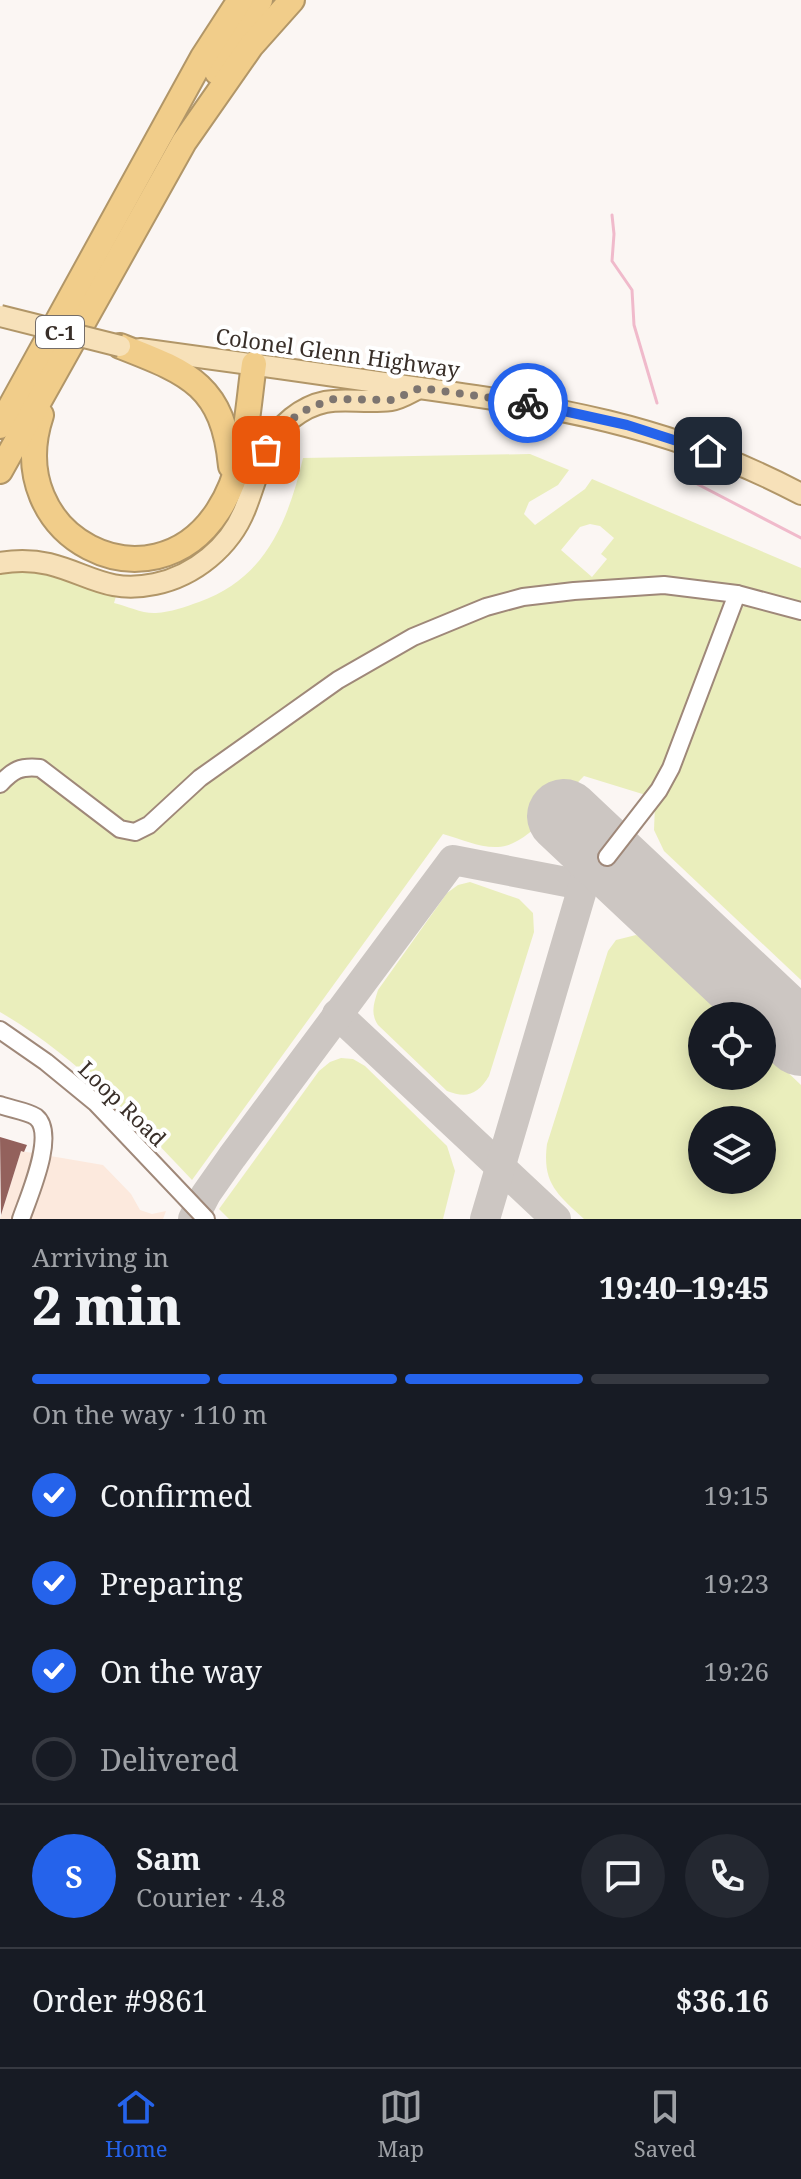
<!DOCTYPE html>
<meta charset="utf-8">
<style>
:root{--surface:#171b24;--page:#242831;--text:#f1f3f6;--muted:#9ea1a6;--line:#363941;--accent:#2563eb}
body{margin:0;font-family:"Noto Serif",serif;background:var(--page);color:var(--text);height:100vh;display:flex;flex-direction:column;font-size:30px;white-space:nowrap}
*{box-sizing:border-box;margin:0}
p{font-size:26px;color:var(--muted)}
.icon{flex:none;width:44px;height:44px;fill:none;stroke:currentColor;stroke-width:2;stroke-linecap:round;stroke-linejoin:round}
.map{position:relative;height:1219px;overflow:hidden}
.drawer{display:flex;flex-direction:column;background:var(--surface);flex:1}
.drawer>*{flex:none}
.tools{position:absolute;left:688px;top:1002px;display:grid;gap:16px}
.tools a{display:grid;place-items:center;width:88px;height:88px;border-radius:50%;background:var(--surface);box-shadow:0 4px 20px #0003;font-size:40px}
.pin{position:absolute;display:grid;place-items:center;width:68px;height:68px;color:#fff;margin:-34px;border-radius:16px;box-shadow:0 4px 12px #0006}
.courier{position:absolute;display:grid;place-items:center;width:80px;height:80px;margin:-40px;border:6px solid #2563eb;border-radius:50%;background:#fff;color:#222;box-shadow:0 2px 10px #0007}
.headline em{font-style:normal;font-weight:800}
.headline div{display:flex;flex-direction:column-reverse}
.headline{display:flex;align-items:center;justify-content:space-between;height:136px;padding:0 32px}
h1{font-size:52px;font-weight:800;line-height:60px}
.bar{display:grid;grid-template-columns:repeat(4,1fr);gap:12px 8px;align-content:center;height:96px;padding:0 32px}
.bar i{height:10px;border-radius:6px;background:var(--line)}
.bar .active{background:var(--accent)}
.bar p{grid-column:span 4}
.line{display:flex;align-items:center;gap:20px;padding:0 32px;border-top:2px solid var(--line)}
.line div{flex:1}
.round{display:grid;place-items:center;flex:none;width:84px;height:84px;border-radius:42px;background:var(--page)}
ol{padding:0 32px;list-style:none}
li{display:flex;align-items:center;gap:24px;height:88px}
li p{margin-inline-start:auto}
li .icon{padding:8px;border-radius:50%;background:var(--accent);color:#fff;stroke-width:4}
li:last-child{color:var(--muted)}
li i{width:44px;height:44px;border:4px solid var(--line);border-radius:50%}
.tabs{display:flex;justify-content:space-around;align-items:center;height:112px;border-top:2px solid var(--line);background:var(--surface);font-size:22px;color:var(--muted)}
.tabs a{display:grid;justify-items:center;gap:4px}
.tabs .active{color:var(--accent)}
.map>svg:first-child{display:block}
.built{fill:#fce9dd}
.green{fill:#eaeebc;fill-rule:evenodd}
.lines{fill:none;stroke-linecap:round;stroke-linejoin:round}
.stream{stroke:#f0bacb;stroke-width:3}
.taxiway{stroke:#ccc6c2;stroke-width:30}
.runway{stroke:#ccc6c2;stroke-width:74}
.building{fill:#93615c}
.minor-casing{stroke:#9f8879;stroke-width:20}
.major-casing{stroke:#b19668;stroke-width:24}
.highway-casing{stroke:#b19668;stroke-width:28}
.minor{stroke:#fff;stroke-width:16}
.major{stroke:#f7e1b9;stroke-width:20}
.highway{stroke:#f1cd8a;stroke-width:24}
.major-bridge-casing{stroke:#b19668;stroke-width:24;stroke-linecap:butt}
.major-bridge{stroke:#f7e1b9;stroke-width:20}
.done{stroke:#7d7570;stroke-width:8;stroke-dasharray:0 14.4}
.route{stroke:#2563eb;stroke-width:10}
.labels{text-anchor:middle;dominant-baseline:central;stroke-width:8;stroke-linejoin:round;paint-order:stroke}
.shield{fill:#fff;stroke:#746d69;stroke-width:2}
.shield-label{font-size:20px;font-weight:bold;fill:#392f29}
.street-label{font-size:22px;fill:#392f29;stroke:#fff}
</style>
<div class="map">
<svg width="801" height="1219" viewBox="0 0 801 1219">
<rect width="100%" height="100%" fill="#fbf6f3"/>
<polygon class="built" points="21,1151 103,1165 131,1194 140,1210 152,1214 166,1211 163,1219 0,1219"/>
<g class="green">
<path d="M530 454 569 470 558 485 529 502 524 514 535 525 585 489 592 479 801 568V608L744 591 586 586 424 628 145 823 129 825 27 761 8 765 0 774V570L42 569 117 593 114 603C127 606 143 614 156 613 171 612 185 607 199 602 265 579 288 522 303 458ZM590 524 600 526 614 538 601 554 607 559 592 577 561 550 580 527Z"/>
<path d="M663 590 724 600 725 609 677 743 649 796 584 776C563 797 529 846 498 847 480 848 461 839 443 834L192 1180C133 1117 75 1056 0 1012V788L28 769 127 836 341 682 424 635 523 601Z"/>
<polygon points="752,604 801,618 801,980 664,851 654,830 655,805 738,608"/>
<path d="M470 882 519 899 533 913 534 932 489 1076C478 1094 467 1099 447 1091L378 1025C370 1013 374 1003 378 990L447 893 458 885Z"/>
<path d="M636 935 648 941 728 1016H702V1076H762V1048L801 1085V1219H584C557 1194 542 1183 547 1144L608 951 616 940ZM702 1120H762V1180H702Z"/>
<polygon points="341,1058 353,1059 365,1066 447,1146 455,1171 443,1219 229,1219 219,1209 319,1071 330,1062"/>
</g>
<g class="lines">
<g class="stream">
<polyline points="612,215 614,234 612,261 632,290 634,325 657,403"/>
<polyline points="680,475 801,538"/>
</g>
<g class="taxiway">
<polyline points="337,1014 556,1219"/>
<polyline points="193,1219 206,1194 232,1157 453,860 582,885"/>
<polyline points="485,1219 595,846"/>
</g>
<polyline class="runway" points="564,816 801,1039"/>
</g>
<polygon class="building" points="0,1137 27,1145 24,1152 21,1151 1,1215"/>
<g class="lines">
<g class="minor-casing">
<g id="minor">
<path d="M0 784C13 770 20 766 40 768L120 829 135 832 149 825 200 778 338 680 413 637 486 607 523 597 574 591 664 585 737 594 801 611"/>
<polyline points="607,857 659,790 671,768 737,594"/>
<polyline points="0,1030 46,1062 96,1103 206,1219"/>
<path d="M0 1105C10 1109 27 1111 36 1117 57 1134 28 1198 21 1219"/>
</g>
</g>
<g class="major-casing">
<g id="major">
<path d="M140 349C228 361 317 373 405 386 550 406 669 424 801 494"/>
<path d="M0 563C16 560 32 560 49 564 89 574 108 594 155 584 194 576 230 547 245 509 258 477 263 441 292 418 328 390 352 405 391 400 400 399 411 392 419 388"/>
</g>
</g>
<g class="highway-casing">
<g id="highway">
<polyline points="217,72 260,0"/>
<path d="M120 346C189 373 223 385 231 466"/>
<path d="M41 415C0 538 152 613 218 511 246 469 247 413 254 364"/>
<polyline points="0,426 203,57 240,0"/>
<polyline points="0,471 184,142 251,46 292,0"/>
</g>
</g>
<use href="#minor" class="minor"/>
<use href="#major" class="major"/>
<use href="#highway" class="highway"/>
<g class="major-bridge-casing">
<polyline id="major-bridge" points="0,316 120,346"/>
</g>
<use href="#major-bridge" class="major-bridge"/>
</g>
<g class="lines">
<polyline class="done" points="266,450 292,419 311,407 334,399 393,400 420,388 528,403"/>
<polyline class="route" points="528,403 627,425 708,451"/>
</g>
<g class="labels">
<rect class="shield" x="36" y="316" width="48" height="32" rx="6"/>
<g class="shield-label">
<text x="60" y="332">C-1</text>
</g>
<g class="street-label">
<text transform="translate(338 352) rotate(8)">Colonel Glenn Highway</text>
<text transform="translate(123 1103) rotate(44)">Loop Road</text>
</g>
</g>
</svg>
<div class="tools">
<a><svg class="icon" aria-label="locate" viewBox="0 0 24 24"><circle cx="12" cy="12" r="6"/><path d="M12 2v4M12 18v4M2 12h4M18 12h4"/></svg></a>
<a><svg class="icon" aria-label="layers" viewBox="0 0 24 24"><path d="M12 4l9 5-9 5-9-5zM3 14l9 5 9-5"/></svg></a>
</div>
<div class="pin" style="left:266px;top:450px;background:#ea580c"><svg class="icon" aria-label="bag" viewBox="0 0 24 24"><path d="M5 8h14l-1 12H6zM9 8a3 3 0 0 1 6 0"/></svg></div>
<div class="pin" style="left:708px;top:451px;background:#1f2937"><svg class="icon" aria-label="home" viewBox="0 0 24 24"><path d="M3 11l9-7 9 7M6 9v11h12V9"/></svg></div>
<div class="courier" style="left:528px;top:403px"><svg class="icon" aria-label="bike" viewBox="0 0 24 24"><circle cx="6" cy="16" r="4"/><circle cx="18" cy="16" r="4"/><path d="M6 16l4-8h5l3 8M10 8l3 8H6M13 5h3"/></svg></div>
</div>
<section class="drawer">
<div class="headline"><div><h1>2 min</h1><p>Arriving in</p></div><em>19:40–19:45</em></div>
<div class="bar"><i class="active"></i><i class="active"></i><i class="active"></i><i></i><p>On the way · 110 m</p></div>
<ol>
<li><svg class="icon" aria-label="check" viewBox="0 0 24 24"><path d="M5 12l5 5 9-10"/></svg>Confirmed<p>19:15</p></li>
<li><svg class="icon" aria-label="check" viewBox="0 0 24 24"><path d="M5 12l5 5 9-10"/></svg>Preparing<p>19:23</p></li>
<li><svg class="icon" aria-label="check" viewBox="0 0 24 24"><path d="M5 12l5 5 9-10"/></svg>On the way<p>19:26</p></li>
<li><i></i>Delivered</li>
</ol>
<div class="line" style="height:144px"><b class="round" style="background:var(--accent);color:#fff">S</b><div><b>Sam</b><p>Courier · 4.8</p></div><a class="round"><svg class="icon" aria-label="chat" viewBox="0 0 24 24"><path d="M4 5h16v11H9l-5 4z"/></svg></a><a class="round"><svg class="icon" aria-label="phone" viewBox="0 0 24 24"><path d="M5 4h4l2 5-3 2q2 4 5 5l2-3 5 2v4C11 20 4 13 5 4z"/></svg></a></div>
<div class="line" style="height:104px"><div>Order #9861</div><b>$36.16</b></div>
</section>
<nav class="tabs">
<a class="active"><svg class="icon" aria-label="home" viewBox="0 0 24 24"><path d="M3 11l9-7 9 7M6 9v11h12V9"/></svg>Home</a>
<a><svg class="icon" aria-label="map" viewBox="0 0 24 24"><path d="M3 6l6-2 6 2 6-2v14l-6 2-6-2-6 2zM9 4v14M15 6v14"/></svg>Map</a>
<a><svg class="icon" aria-label="saved" viewBox="0 0 24 24"><path d="M7 4h10v16l-5-4-5 4z"/></svg>Saved</a>
</nav>
